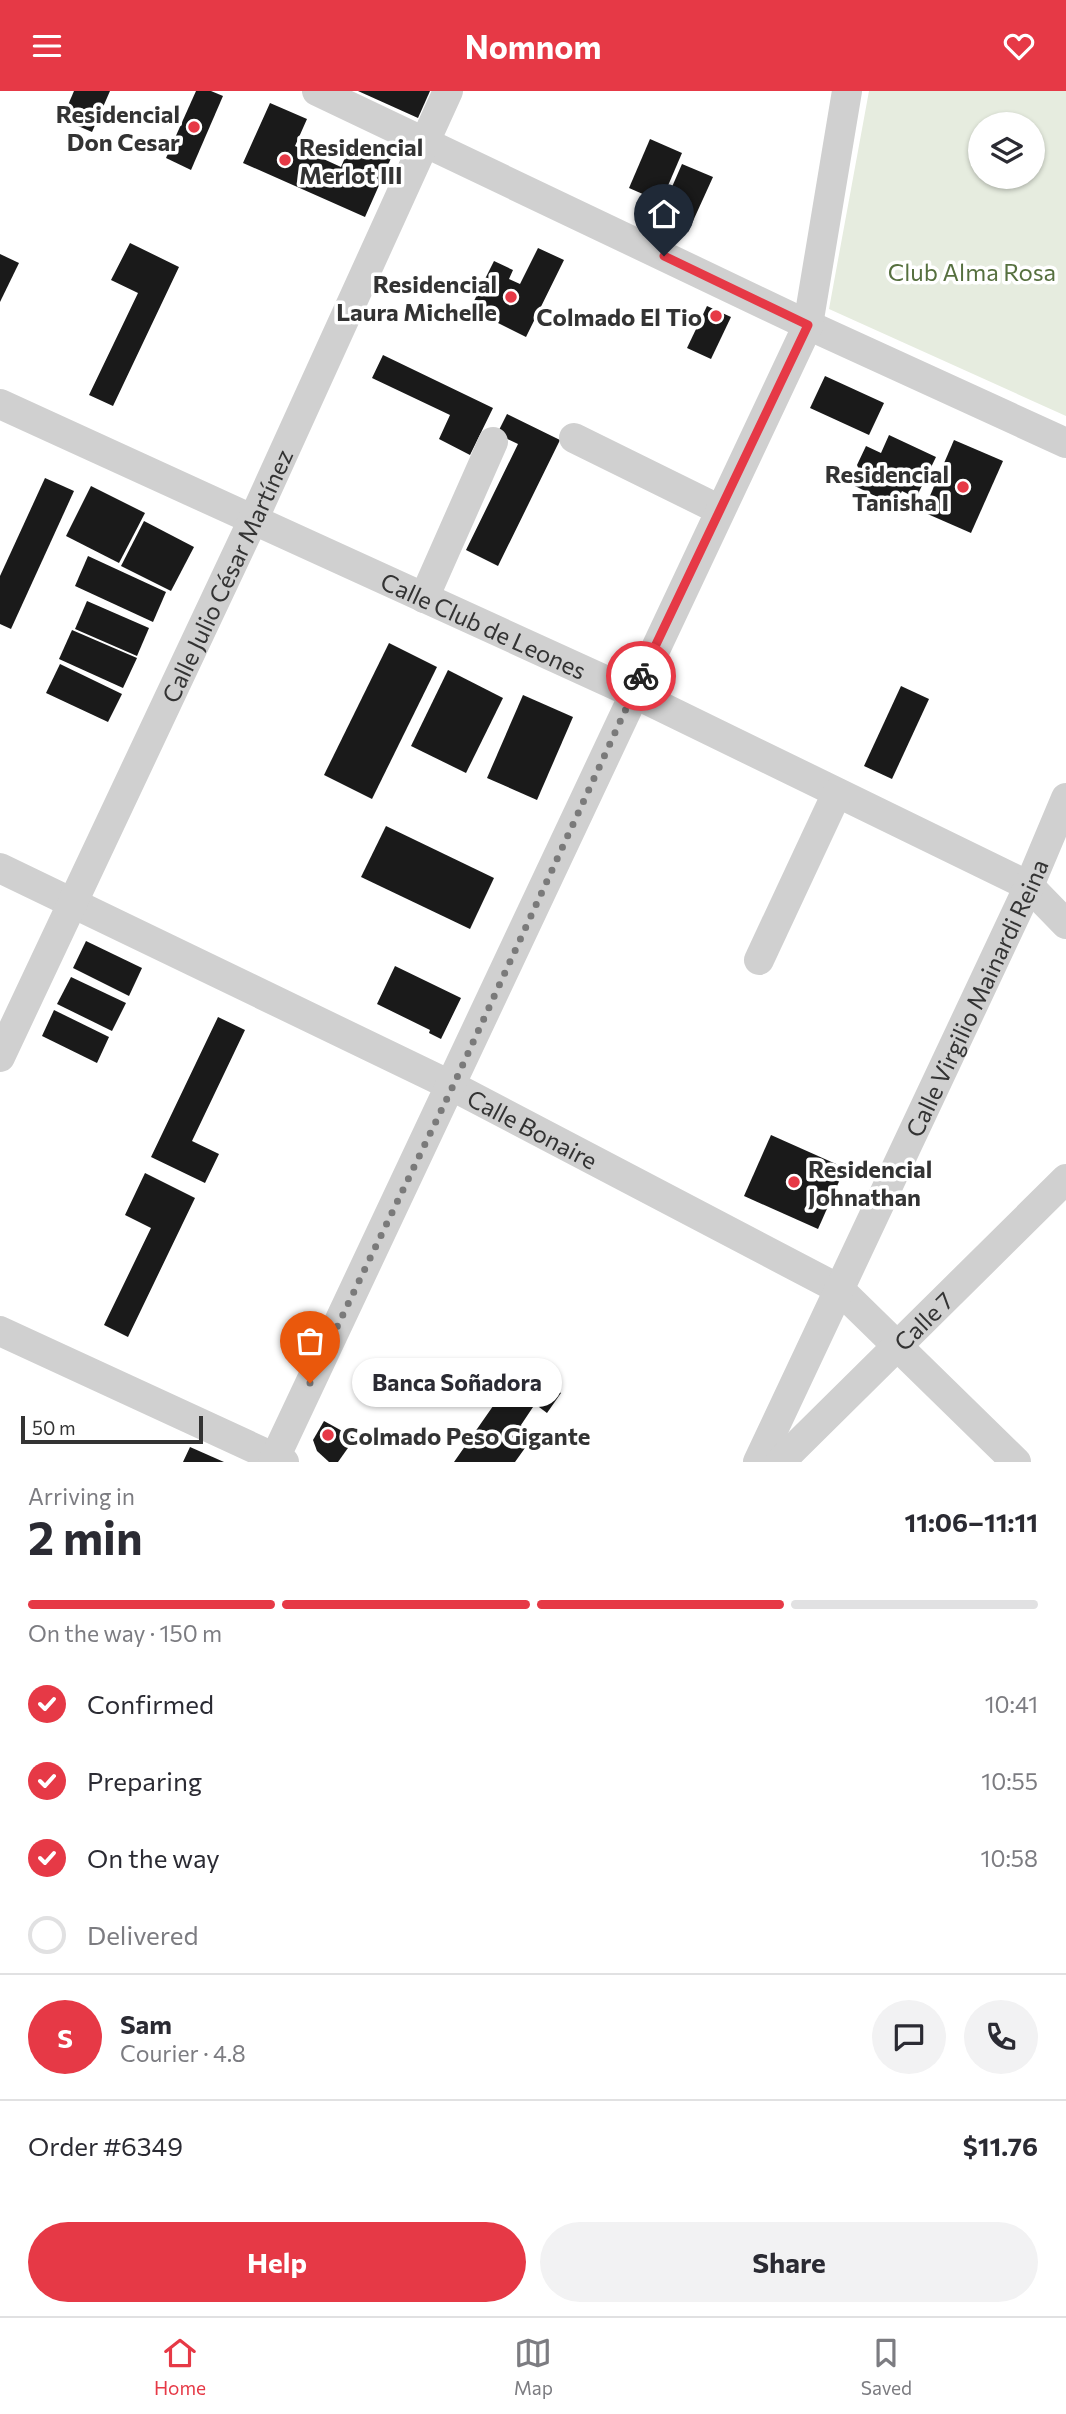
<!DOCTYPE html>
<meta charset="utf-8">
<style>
:root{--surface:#fff;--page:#f2f2f3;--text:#2b2b33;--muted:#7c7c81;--line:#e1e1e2;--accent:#e63946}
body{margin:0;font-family:Commissioner,sans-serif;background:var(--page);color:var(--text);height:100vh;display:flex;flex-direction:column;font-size:26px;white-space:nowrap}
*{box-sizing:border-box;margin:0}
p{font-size:23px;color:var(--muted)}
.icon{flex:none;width:38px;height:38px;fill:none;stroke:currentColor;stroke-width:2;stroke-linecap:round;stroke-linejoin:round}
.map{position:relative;height:1371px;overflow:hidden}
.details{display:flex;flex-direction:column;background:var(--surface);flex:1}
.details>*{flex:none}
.controls{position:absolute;left:968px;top:21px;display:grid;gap:14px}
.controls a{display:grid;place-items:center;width:77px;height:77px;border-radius:50%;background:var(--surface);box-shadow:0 2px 5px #0004;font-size:35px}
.scale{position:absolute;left:21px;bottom:18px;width:182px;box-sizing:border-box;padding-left:7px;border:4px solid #333;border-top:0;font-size:19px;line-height:24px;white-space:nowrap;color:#333;-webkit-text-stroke:5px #fff;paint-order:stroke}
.pin{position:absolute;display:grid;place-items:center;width:60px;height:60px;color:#fff;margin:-72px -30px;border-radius:50% 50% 50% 0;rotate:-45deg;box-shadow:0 0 7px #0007}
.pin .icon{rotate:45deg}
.courier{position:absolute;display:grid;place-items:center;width:70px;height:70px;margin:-35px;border:5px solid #e63946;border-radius:50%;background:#fff;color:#222;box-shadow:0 2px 9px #0007}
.bubble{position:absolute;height:49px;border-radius:24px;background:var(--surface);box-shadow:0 2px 5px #0004;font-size:23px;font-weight:700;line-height:49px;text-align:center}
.summary em{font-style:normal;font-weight:700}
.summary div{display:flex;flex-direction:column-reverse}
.summary{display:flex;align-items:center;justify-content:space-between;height:119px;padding:0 28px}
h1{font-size:46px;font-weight:700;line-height:52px}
.bar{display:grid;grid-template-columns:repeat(4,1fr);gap:10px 7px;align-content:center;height:84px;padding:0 28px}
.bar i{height:9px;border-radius:5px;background:var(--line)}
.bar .on{background:var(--accent)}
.bar p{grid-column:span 4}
.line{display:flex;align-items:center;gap:18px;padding:0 28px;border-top:2px solid var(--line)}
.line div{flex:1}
.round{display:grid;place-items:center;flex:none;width:74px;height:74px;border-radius:37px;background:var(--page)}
ol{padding:0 28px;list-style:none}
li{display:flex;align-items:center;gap:21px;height:77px}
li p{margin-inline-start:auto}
li .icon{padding:7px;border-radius:50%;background:var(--accent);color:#fff;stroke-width:4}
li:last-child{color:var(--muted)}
li i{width:38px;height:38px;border:4px solid var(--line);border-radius:50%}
.primary-button{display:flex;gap:14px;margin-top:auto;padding:14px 28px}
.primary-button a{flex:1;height:80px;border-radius:42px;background:var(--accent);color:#fff;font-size:28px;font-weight:700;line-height:80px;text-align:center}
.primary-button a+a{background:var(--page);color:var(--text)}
header{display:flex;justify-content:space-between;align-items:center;height:91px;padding:0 28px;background:var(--accent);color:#fff;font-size:32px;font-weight:700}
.tabs{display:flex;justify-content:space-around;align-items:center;height:98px;border-top:2px solid var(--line);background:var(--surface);font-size:19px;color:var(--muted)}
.tabs a{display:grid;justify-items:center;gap:4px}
.tabs .on{color:var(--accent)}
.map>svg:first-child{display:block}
.green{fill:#e6ecdf;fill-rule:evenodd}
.building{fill:#1a1a1a}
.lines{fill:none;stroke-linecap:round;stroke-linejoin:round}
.minor{stroke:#d0d0d0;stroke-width:30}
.done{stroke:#7a7a7a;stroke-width:7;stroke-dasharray:0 12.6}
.route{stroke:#e63946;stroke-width:9}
.poi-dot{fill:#e63946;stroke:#fff;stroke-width:2.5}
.labels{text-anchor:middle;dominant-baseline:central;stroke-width:7;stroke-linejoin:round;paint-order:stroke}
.poi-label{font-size:24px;font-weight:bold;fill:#333;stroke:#fff;text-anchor:end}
.park-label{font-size:24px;fill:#56703f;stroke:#fff}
.street-label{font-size:24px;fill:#333;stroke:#fff}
</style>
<header><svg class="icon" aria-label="menu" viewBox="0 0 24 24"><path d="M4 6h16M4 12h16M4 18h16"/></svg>Nomnom<svg class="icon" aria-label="heart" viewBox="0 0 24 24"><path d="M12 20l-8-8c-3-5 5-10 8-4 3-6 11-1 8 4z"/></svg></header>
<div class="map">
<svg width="1066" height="1371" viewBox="0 0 1066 1371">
<rect width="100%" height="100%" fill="#fff"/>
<path class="green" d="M869 0H1066V325L829 218ZM980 33H1032V86H980Z"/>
<g class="building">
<polygon points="74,0 110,0 92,41 62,28"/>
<polygon points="196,0 211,0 223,5 191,79 166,67"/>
<polygon points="358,0 430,0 418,27"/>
<polygon points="270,12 307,28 295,55 341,76 353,48 392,65 365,126 243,72"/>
<polygon points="650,48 682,62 661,111 629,97"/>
<polygon points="682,73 713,86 688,141 658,128"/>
<polygon points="130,152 179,176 113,315 89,304 138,202 111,189"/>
<polygon points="538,157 564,169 526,246 470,218 494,170 513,179 509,188 520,193"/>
<polygon points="0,163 19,172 0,211"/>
<polygon points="707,215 731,226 711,268 687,257"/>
<polygon points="383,264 493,317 470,364 439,348 450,324 372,287"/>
<polygon points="825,285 884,312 869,344 810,317"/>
<polygon points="507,323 560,349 498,475 466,459 518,353 497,343"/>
<polygon points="889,344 936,366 916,407 902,400 895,415 855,395 861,383 857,374 866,355 881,362"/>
<polygon points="954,349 1003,370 971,442 923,421"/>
<polygon points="45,387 74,400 11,538 0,533 0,485"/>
<polygon points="91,395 145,422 119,472 66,445"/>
<polygon points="144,430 194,456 171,500 121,475"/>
<polygon points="88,465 166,501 153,531 75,495"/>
<polygon points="87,510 149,537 137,565 75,538"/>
<polygon points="72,539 137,567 123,597 59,568"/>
<polygon points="389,552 437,576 372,708 324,684"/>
<polygon points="60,573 122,603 108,631 46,602"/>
<polygon points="448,579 503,607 466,682 411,655"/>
<polygon points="901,595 929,608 892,688 864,675"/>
<polygon points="523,604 573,626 537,709 487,687"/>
<polygon points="386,735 494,787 470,838 361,786"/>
<polygon points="86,850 142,877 129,905 73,877"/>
<polygon points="395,875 461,907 441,948 429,942 430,939 377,913"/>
<polygon points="71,886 126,912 112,940 57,913"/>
<polygon points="54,919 109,946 97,972 42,945"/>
<polygon points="218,926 245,939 192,1050 219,1063 205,1092 151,1066"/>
<polygon points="771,1044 845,1077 818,1138 744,1105"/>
<polygon points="145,1082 195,1107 128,1246 104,1234 151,1137 125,1124"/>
<polygon points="521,1275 561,1302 547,1322 535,1313 521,1334 535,1343 515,1371 454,1371"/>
<polygon points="324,1330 355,1347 338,1371 329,1371 317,1360 313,1349"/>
<polygon points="190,1356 224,1371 183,1371"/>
</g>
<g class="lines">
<g class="minor">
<polyline points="317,0 808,234 1066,352"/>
<path id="s1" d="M0 313 633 602 1029 795 1066 833"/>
<polyline points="574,347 720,419"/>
<polyline points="424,507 493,351"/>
<path id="s2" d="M0 777 452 995 839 1198 1016 1371"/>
<polyline points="759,869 837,702"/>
<path id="s3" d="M0 966 253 429 448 0"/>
<polyline points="0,1240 284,1371"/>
<polyline points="273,1371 808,234 847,0"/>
<path id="s4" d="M758 1371 1029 795 1066 707"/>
<path id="s5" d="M780 1371 1066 1088"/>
</g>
</g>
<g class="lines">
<polyline class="done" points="310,1292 453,995 641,585"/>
<polyline class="route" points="641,585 808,234 664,165"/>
</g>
<g class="poi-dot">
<circle cx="194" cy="36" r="7"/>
<circle cx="285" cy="69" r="7"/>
<circle cx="511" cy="206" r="7"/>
<circle cx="716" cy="225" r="7"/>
<circle cx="963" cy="396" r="7"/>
<circle cx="794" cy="1091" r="7"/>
<circle cx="328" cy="1344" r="7"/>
</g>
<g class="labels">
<g class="poi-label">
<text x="180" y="22">Residencial<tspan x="180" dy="28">Don Cesar</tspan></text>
<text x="299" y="55" text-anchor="start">Residencial<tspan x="299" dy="28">Merlot III</tspan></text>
<text x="497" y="192">Residencial<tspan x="497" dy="28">Laura Michelle</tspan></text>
<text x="702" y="225">Colmado El Tio</text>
<text x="949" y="382">Residencial<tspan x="949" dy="28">Tanisha I</tspan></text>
<text x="808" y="1077" text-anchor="start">Residencial<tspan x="808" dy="28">Johnathan</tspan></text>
<text x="342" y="1344" text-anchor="start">Colmado Peso Gigante</text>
</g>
<g class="park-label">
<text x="972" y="180">Club Alma Rosa</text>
</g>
<g class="street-label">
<text stroke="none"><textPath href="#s3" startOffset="532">Calle Julio César Martínez</textPath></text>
<text stroke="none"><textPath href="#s1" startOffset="532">Calle Club de Leones</textPath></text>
<text stroke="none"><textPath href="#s4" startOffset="513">Calle Virgilio Mainardi Reina</textPath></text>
<text stroke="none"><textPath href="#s2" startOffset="593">Calle Bonaire</textPath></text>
<text stroke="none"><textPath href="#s5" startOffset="201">Calle 7</textPath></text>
</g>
</g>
</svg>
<div class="controls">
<a><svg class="icon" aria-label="layers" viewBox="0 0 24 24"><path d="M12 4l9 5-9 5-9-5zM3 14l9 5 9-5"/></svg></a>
</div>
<div class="scale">50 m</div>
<div class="pin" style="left:310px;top:1292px;background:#ea580c"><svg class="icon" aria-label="bag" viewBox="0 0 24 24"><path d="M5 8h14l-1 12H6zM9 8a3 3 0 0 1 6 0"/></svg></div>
<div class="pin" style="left:664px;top:165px;background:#1f2937"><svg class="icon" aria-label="home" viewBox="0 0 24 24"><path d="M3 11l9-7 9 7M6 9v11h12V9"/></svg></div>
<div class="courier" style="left:641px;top:585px"><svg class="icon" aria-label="bike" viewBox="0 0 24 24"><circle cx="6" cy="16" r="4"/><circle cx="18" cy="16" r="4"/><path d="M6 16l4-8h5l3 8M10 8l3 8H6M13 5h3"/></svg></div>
<div class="bubble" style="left:352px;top:1267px;width:210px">Banca Soñadora</div>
</div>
<section class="details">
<div class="summary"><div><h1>2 min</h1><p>Arriving in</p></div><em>11:06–11:11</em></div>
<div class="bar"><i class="on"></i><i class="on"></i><i class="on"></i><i></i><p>On the way · 150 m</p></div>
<ol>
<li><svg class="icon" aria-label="check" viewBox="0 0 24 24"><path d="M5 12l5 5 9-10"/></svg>Confirmed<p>10:41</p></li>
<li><svg class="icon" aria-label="check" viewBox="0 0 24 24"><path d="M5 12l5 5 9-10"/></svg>Preparing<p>10:55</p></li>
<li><svg class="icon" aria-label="check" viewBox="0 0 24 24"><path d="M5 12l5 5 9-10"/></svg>On the way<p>10:58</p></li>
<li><i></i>Delivered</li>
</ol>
<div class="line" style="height:126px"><b class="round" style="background:var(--accent);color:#fff">S</b><div><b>Sam</b><p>Courier · 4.8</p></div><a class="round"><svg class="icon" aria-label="chat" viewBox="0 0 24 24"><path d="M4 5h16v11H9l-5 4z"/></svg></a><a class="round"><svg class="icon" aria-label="phone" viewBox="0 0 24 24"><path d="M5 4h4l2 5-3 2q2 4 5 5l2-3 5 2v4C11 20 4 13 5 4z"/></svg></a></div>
<div class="line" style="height:91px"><div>Order #6349</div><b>$11.76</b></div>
<div class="primary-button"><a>Help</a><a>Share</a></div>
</section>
<nav class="tabs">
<a class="on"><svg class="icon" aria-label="home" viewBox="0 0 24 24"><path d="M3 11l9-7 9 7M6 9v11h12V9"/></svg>Home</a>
<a><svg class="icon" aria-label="map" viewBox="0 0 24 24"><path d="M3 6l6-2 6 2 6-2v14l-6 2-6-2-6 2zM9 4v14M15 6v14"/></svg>Map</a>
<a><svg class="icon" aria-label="saved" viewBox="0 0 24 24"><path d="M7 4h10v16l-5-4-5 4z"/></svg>Saved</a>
</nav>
